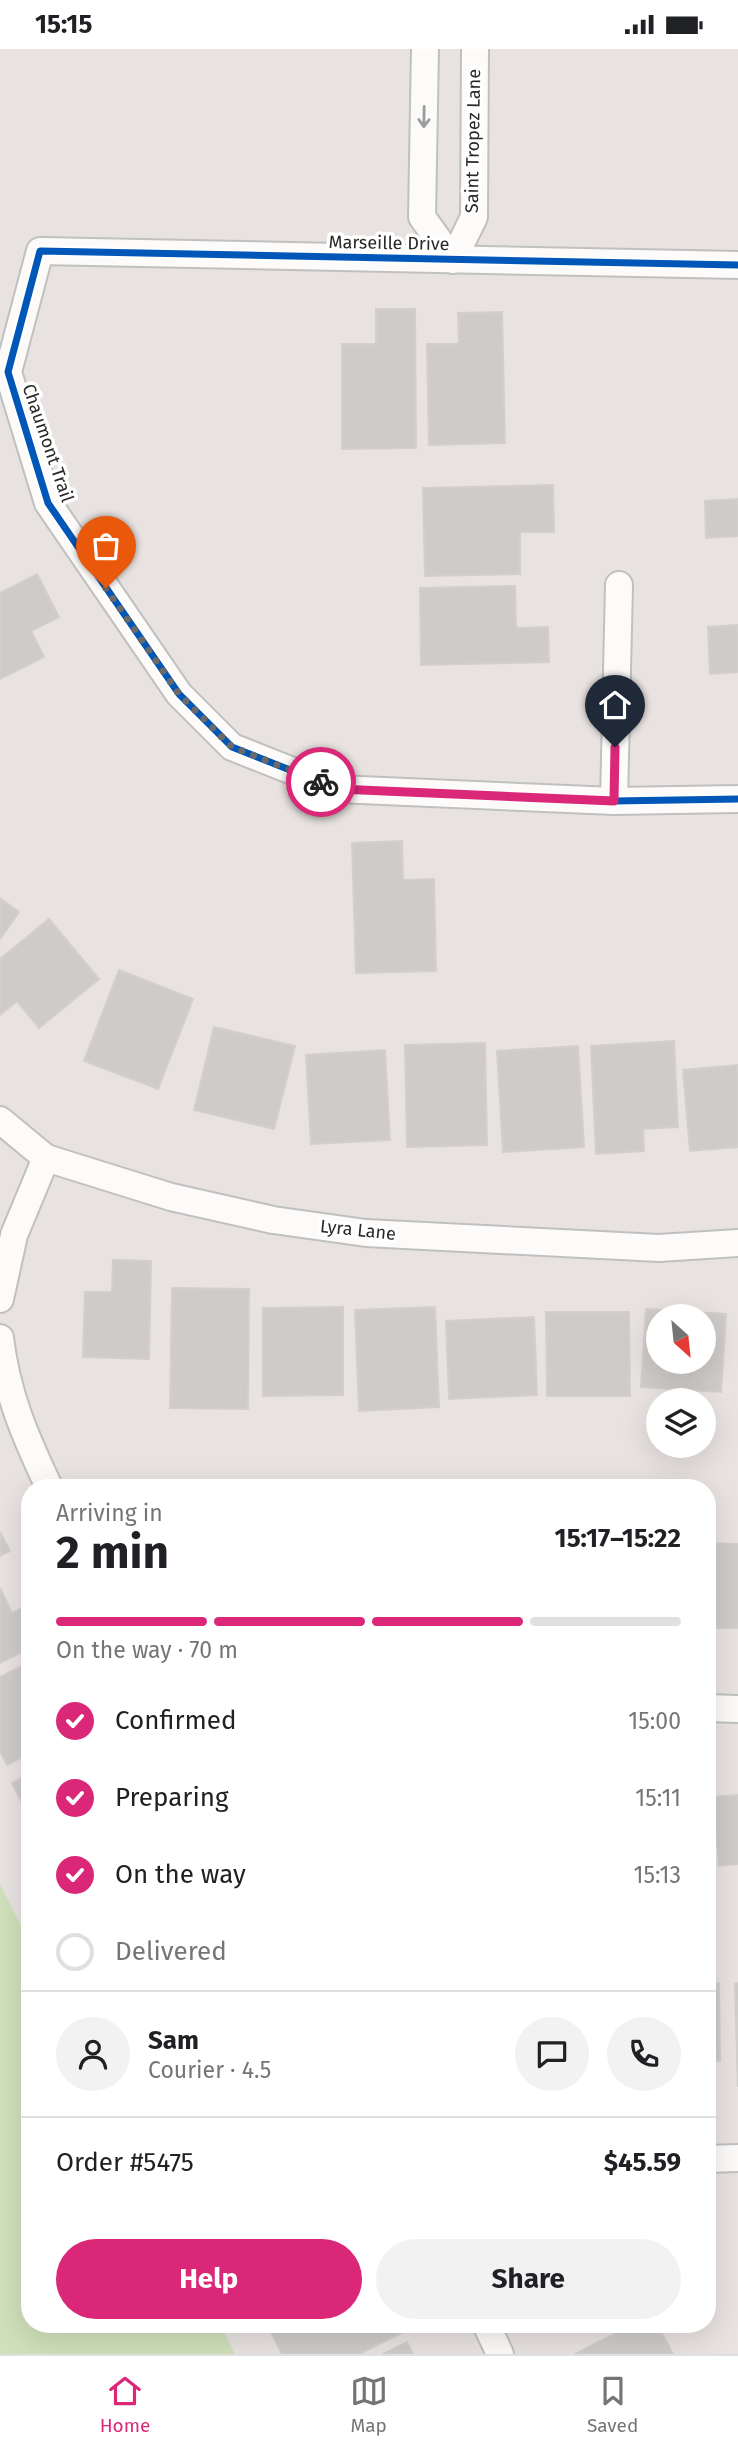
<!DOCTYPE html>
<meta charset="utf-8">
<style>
:root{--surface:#fff;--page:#f2f2f2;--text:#202124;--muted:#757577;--line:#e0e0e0;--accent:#db2777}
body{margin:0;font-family:"Fira Sans",sans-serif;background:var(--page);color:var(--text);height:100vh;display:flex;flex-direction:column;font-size:26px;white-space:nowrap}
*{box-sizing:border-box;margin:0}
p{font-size:23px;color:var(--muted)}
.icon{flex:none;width:38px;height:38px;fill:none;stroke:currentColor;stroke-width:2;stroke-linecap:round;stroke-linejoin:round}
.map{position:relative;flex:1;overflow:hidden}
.sheet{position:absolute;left:21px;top:1430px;width:695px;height:854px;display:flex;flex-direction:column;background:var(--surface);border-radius:28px;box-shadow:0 7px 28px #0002}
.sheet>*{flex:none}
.needle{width:46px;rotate:153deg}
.controls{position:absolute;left:646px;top:1255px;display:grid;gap:14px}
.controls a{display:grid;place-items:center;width:70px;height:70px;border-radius:50%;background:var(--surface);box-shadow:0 7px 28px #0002;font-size:35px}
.pin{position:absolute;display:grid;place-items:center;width:60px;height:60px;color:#fff;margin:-72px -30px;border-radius:50% 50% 50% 0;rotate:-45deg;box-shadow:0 0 7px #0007}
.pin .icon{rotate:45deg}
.courier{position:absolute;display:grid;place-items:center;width:70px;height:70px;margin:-35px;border:5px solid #db2777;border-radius:50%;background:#fff;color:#222;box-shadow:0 2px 9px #0007}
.overview em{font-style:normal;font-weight:700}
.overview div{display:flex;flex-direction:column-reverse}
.overview{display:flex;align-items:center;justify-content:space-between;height:119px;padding:0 35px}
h1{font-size:46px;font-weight:700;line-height:52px}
.bar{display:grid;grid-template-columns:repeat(4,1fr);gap:10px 7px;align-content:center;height:84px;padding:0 35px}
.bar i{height:9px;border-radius:5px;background:var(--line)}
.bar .on{background:var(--accent)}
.bar p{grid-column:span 4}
.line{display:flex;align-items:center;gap:18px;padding:0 35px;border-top:2px solid var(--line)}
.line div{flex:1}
.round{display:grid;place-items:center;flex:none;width:74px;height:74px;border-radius:37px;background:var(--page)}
ol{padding:0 35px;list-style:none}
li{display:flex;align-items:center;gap:21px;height:77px}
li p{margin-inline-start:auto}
li .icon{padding:7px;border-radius:50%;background:var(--accent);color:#fff;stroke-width:4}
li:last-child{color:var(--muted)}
li i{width:38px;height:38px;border:4px solid var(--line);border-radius:50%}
.cta{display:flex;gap:14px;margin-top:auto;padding:14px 35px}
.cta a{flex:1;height:80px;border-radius:42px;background:var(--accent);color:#fff;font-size:28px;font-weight:700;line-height:80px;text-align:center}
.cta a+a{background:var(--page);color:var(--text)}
.status{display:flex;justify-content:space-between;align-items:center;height:49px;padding:0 35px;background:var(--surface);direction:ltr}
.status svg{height:19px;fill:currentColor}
.dock{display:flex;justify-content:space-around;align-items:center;height:98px;border-top:2px solid var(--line);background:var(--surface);font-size:19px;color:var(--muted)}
.dock a{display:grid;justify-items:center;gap:4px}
.dock .on{color:var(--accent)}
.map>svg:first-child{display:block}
.green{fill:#d0e0ba}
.building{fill:#cfcbc9;stroke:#d3cfcc;stroke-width:2;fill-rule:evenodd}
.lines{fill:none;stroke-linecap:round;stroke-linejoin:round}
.street-casing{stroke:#c1c0c1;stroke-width:30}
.street{stroke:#fcfbfa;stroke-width:26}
.cycleway-casing{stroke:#fff;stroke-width:11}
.cycleway{stroke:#0057b8;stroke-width:7}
.oneway{stroke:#9d9c9c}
.done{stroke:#6c6a69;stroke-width:7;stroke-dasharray:0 12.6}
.route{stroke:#db2777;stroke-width:9}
.labels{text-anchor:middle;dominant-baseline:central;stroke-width:7;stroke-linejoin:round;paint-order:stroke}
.street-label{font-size:18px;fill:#292929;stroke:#fff}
</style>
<div class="status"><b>15:15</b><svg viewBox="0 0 49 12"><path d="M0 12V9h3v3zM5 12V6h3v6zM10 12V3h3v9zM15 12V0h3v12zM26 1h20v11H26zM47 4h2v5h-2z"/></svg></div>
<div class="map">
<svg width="738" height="2305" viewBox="0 0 738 2305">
<rect width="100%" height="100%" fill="#e8e3e0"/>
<polygon class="green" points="0,1835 30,1895 30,2275 220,2275 235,2305 0,2305"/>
<g class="building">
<polygon points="376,260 415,260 416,399 342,400 342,295 376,295"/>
<polygon points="502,263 505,394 429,396 427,295 459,295 458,264"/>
<polygon points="553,436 554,483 520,483 520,525 425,527 423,439"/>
<polygon points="738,450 738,487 706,489 705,452"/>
<polygon points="37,525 59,568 31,582 44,608 0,630 0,544"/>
<polygon points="515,537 516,579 548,578 549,613 421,616 420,539"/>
<polygon points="738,576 738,623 710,625 708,578"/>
<polygon points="402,792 403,831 434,830 436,922 356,924 352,794"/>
<polygon points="0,849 19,863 0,890"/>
<polygon points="49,870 99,930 39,979 17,952 0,966 0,910"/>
<polygon points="119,921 193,950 158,1040 84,1012"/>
<polygon points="214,978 295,997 274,1080 194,1061"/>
<polygon points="674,992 678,1078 643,1080 644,1102 596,1105 591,997"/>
<polygon points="485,994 487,1096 407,1098 405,996"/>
<polygon points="578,997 584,1098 503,1103 497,1002"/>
<polygon points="385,1001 390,1091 311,1095 306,1006"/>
<polygon points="738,1016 738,1098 690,1102 683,1021"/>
<polygon points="113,1211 151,1212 149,1310 83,1308 85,1243 112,1243"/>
<polygon points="172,1239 249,1240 248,1360 170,1359"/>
<polygon points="343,1258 343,1346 263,1347 263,1259"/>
<polygon points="435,1258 439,1358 359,1362 355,1261"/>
<path d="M646 1260 726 1265 721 1343 641 1338ZM658 1267H704V1312H658Z"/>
<polygon points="546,1263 629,1263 630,1347 547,1347"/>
<polygon points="534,1268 537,1346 449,1350 446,1272"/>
<polygon points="0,1483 10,1502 0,1507"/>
<polygon points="707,1494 738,1495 738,1579 707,1579"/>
<polygon points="0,1539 12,1564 30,1555 30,1599 0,1614"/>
<polygon points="30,1613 30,1704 7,1716 0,1702 0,1628"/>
<polygon points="30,1725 30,1769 12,1734"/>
<polygon points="738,1746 738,1815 719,1817 713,1748"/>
<polygon points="707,1934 719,1934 720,2012 707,2012"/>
<polygon points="738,1934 738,2038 735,1935"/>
<polygon points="267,2275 399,2275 403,2283 359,2305 282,2305"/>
<polygon points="634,2275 657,2275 673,2305 575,2305"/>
<polygon points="407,2293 413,2305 383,2305"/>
</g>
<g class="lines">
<g class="street-casing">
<g id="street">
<polyline points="425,0 422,168 453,211 474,168 475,0"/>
<polyline points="738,216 40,202 8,323 48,454 179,645 232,698 338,740 614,752 738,750"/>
<polyline points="614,752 619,536"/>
<polyline points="0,1071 46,1109 171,1148 273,1171 366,1184 659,1199 738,1194"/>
<polyline points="0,1250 14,1186 46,1109"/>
<path d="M0 1289C7 1346 25 1387 49 1438"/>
<polyline points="707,1659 738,1660"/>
<polyline points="707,2110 738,2109"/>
<polyline points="486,2275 500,2305"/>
</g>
</g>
<use href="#street" class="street"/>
<g class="cycleway-casing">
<polyline id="cycleway" points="738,216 40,202 8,323 48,454 179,645 232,698 338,740 614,752 738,750"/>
</g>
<use href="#cycleway" class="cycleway"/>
</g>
<defs><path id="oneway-shaft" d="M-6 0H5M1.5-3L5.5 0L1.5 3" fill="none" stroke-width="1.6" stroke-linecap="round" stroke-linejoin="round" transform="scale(1.75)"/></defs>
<use class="oneway" href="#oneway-shaft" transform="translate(424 68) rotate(91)"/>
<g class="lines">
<polyline class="done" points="106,539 179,645 232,698 321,733"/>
<polyline class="route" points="321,733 338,740 614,752 615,698"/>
</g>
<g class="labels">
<g class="street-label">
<text transform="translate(473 92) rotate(-89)">Saint Tropez Lane</text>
<text transform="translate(389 194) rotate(1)">Marseille Drive</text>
<text transform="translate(48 394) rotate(71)">Chaumont Trail</text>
<text transform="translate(358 1181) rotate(6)">Lyra Lane</text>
</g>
</g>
</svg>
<div class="controls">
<a><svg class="needle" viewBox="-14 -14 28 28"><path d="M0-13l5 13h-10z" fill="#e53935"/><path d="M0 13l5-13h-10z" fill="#757577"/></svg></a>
<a><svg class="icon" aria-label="layers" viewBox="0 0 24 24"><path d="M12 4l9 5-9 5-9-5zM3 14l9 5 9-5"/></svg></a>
</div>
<div class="pin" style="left:106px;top:539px;background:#ea580c"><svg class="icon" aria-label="bag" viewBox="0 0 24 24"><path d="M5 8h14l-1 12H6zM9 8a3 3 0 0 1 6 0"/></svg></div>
<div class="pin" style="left:615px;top:698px;background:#1f2937"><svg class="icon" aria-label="home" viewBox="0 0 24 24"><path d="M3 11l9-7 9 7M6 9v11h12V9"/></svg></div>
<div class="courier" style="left:321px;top:733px"><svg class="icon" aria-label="bike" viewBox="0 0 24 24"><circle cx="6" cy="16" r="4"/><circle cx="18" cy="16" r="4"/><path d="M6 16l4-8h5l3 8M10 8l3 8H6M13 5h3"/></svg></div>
<section class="sheet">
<div class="overview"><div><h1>2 min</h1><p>Arriving in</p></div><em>15:17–15:22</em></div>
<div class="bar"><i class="on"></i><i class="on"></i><i class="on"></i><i></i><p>On the way · 70 m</p></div>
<ol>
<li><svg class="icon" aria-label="check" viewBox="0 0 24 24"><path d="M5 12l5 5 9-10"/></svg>Confirmed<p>15:00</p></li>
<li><svg class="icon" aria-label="check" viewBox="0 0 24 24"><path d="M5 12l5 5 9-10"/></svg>Preparing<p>15:11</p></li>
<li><svg class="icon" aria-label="check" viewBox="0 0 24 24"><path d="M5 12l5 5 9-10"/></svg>On the way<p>15:13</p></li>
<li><i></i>Delivered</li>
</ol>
<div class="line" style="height:126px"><a class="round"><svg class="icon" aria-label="person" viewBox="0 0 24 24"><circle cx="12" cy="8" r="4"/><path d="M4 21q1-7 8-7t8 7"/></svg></a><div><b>Sam</b><p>Courier · 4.5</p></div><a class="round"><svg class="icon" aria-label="chat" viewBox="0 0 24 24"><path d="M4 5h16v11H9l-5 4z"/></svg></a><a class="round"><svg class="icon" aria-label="phone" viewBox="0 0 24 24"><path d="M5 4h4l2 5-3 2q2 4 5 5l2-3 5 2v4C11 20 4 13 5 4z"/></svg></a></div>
<div class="line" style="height:91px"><div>Order #5475</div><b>$45.59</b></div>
<div class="cta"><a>Help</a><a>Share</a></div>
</section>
</div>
<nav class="dock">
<a class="on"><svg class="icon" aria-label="home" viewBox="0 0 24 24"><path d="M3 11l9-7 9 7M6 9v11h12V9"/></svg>Home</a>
<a><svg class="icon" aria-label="map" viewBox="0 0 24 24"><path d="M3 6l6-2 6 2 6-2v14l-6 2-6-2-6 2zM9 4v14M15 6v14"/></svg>Map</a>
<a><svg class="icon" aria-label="saved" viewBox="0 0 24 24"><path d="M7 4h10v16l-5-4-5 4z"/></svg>Saved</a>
</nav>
